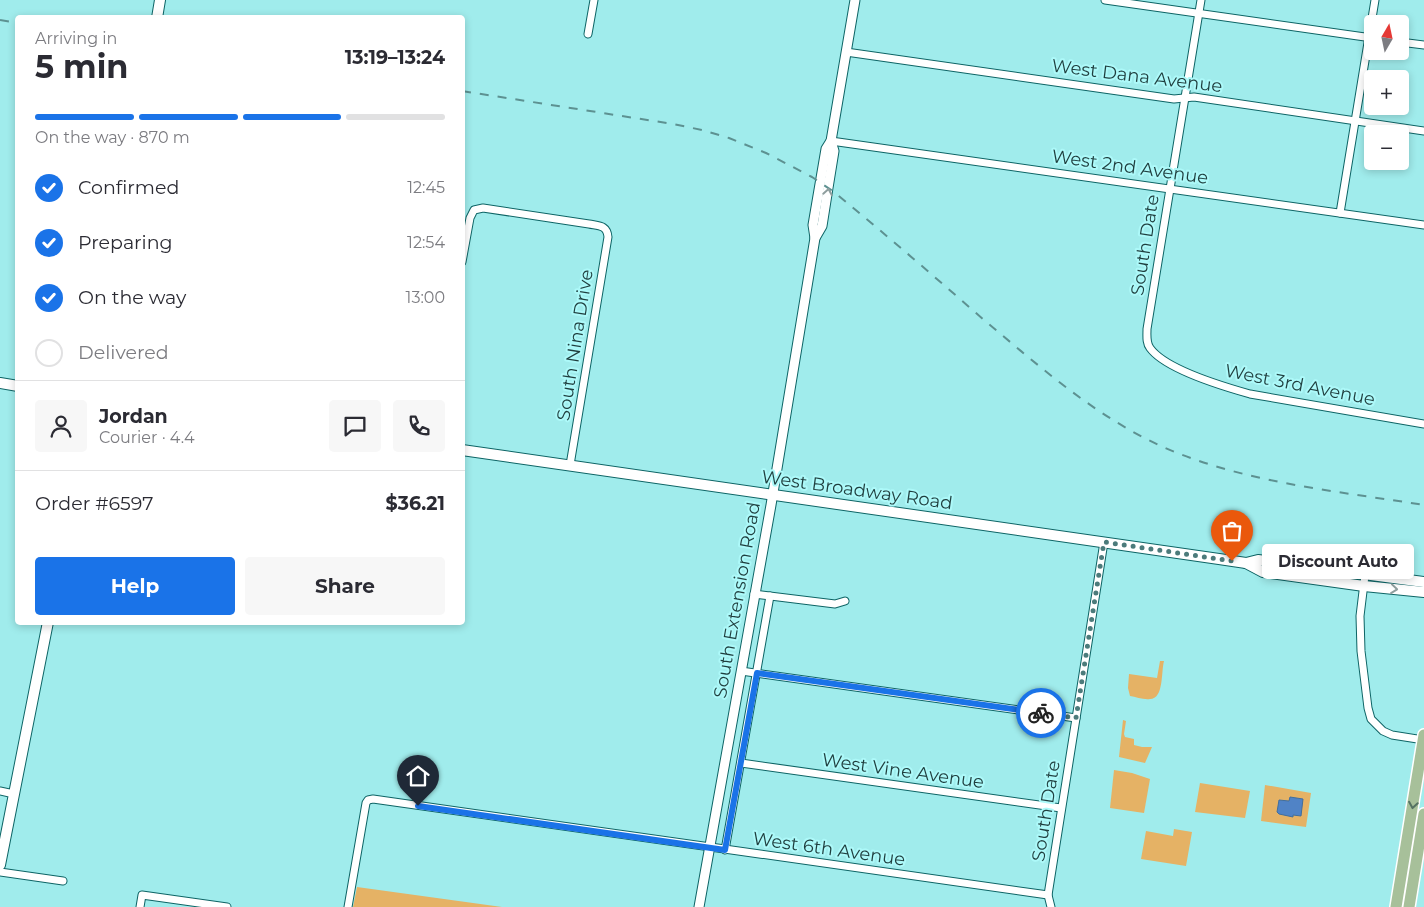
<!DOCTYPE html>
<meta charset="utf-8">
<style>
:root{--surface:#fff;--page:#f7f7f7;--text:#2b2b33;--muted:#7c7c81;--line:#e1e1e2;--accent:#1a73e8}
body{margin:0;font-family:Montserrat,sans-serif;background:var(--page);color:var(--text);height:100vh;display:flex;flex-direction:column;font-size:19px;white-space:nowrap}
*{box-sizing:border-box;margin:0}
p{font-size:16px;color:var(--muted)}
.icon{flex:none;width:28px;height:28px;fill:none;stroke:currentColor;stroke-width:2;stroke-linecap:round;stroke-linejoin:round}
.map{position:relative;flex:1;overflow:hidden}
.side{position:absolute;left:15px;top:15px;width:450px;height:610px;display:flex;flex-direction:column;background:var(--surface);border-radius:5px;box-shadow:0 2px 8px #0003}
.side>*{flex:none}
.needle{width:32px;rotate:9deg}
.fabs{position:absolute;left:1364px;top:15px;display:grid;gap:10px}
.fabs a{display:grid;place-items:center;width:45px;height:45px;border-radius:5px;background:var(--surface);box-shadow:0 2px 8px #0003;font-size:25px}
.pin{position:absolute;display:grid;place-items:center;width:42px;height:42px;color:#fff;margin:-51px -21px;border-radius:50% 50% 50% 0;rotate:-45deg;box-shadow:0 0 5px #0007}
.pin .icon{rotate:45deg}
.courier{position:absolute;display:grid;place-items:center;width:50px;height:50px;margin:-25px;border:4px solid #1a73e8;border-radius:50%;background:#fff;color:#222;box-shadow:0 1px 6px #0007}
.bubble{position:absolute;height:35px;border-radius:5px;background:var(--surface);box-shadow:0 2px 8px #0003;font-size:16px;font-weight:700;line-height:35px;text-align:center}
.headline em{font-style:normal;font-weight:700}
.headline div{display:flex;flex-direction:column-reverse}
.headline{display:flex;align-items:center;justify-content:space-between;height:85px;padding:0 20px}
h1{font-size:32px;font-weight:700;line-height:38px}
.bar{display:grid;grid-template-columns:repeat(4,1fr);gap:8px 5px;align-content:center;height:60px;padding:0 20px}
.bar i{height:6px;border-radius:4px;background:var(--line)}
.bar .selected{background:var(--accent)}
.bar p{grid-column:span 4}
.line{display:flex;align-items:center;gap:12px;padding:0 20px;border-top:1px solid var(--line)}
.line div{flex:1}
.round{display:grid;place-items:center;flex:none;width:52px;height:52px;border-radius:5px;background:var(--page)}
ol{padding:0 20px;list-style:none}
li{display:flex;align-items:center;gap:15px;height:55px}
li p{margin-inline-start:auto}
li .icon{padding:5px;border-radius:50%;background:var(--accent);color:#fff;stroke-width:4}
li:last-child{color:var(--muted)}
li i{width:28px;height:28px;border:2px solid var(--line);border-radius:50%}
.primary-button{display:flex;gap:10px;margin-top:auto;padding:10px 20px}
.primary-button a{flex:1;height:58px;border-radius:5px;background:var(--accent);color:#fff;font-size:20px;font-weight:700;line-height:58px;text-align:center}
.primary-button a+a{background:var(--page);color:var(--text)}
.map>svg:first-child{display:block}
.green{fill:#e5b265}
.water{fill:#5083c6;stroke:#416e9d}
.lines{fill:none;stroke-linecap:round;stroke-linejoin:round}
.minor-casing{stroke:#0d6465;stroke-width:9}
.tertiary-casing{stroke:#0d6465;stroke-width:11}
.secondary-casing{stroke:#0d6465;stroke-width:12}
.primary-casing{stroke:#fff;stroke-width:14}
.minor{stroke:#fff;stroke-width:7}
.tertiary{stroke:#fff;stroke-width:9}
.secondary{stroke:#fff;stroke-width:10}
.primary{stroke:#a7c09a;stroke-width:11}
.rail{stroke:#5d9191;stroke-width:2;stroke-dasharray:9 9;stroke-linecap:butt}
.oneway{stroke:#8f9e9e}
.oneway2{stroke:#557263}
.done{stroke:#4c7b7b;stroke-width:5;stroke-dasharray:0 9}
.route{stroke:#1a73e8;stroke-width:6}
.labels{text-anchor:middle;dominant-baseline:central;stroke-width:4;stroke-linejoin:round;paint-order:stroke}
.street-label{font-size:18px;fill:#1f3e3e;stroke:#adf9f9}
</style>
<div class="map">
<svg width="1424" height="907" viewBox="0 0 1424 907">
<rect width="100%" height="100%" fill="#a0ecec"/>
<g class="green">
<path d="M1160 661H1164C1161 672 1164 699 1150 699 1144 700 1136 697 1130 696L1128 688 1129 674 1157 678Z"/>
<polygon points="1123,720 1126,721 1124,734 1125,737 1134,739 1134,745 1142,747 1152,747 1145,763 1119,757"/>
<polygon points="1114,770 1132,773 1150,779 1144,813 1110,808"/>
<polygon points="1200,783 1250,791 1245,818 1195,812"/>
<polygon points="1265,785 1311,793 1306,827 1261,821"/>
<polygon points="1174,829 1192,832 1186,866 1141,859 1146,831 1173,836"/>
<polygon points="357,887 502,907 353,907"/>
</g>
<polygon class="water" points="1290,797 1303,799 1301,816 1293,815 1293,817 1279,814 1277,812 1279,800 1289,801"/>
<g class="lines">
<g class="minor-casing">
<g id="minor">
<polyline points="1105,0 1372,38"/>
<path d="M1201 0 1147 329C1147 336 1146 343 1150 348 1165 369 1225 387 1250 394L1424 424"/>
<polyline points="588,34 594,0"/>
<polyline points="1400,42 1424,45"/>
<polyline points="846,52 1174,99 1194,97 1424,131"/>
<polyline points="831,141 1424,225"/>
<polyline points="1340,213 1375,0"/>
<path d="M462 262 470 218 474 210 483 208 589 224C599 226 607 225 608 237L570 465"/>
<polyline points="1365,575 1360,616 1361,651 1368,708 1371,719 1383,731 1392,735 1424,740"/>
<polyline points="754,594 835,604 845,601"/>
<polyline points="741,671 1076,718"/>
<polyline points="741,763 1061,808"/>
<polyline points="0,791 14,794"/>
<polyline points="725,850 770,596"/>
<polyline points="0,872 63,881"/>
<polyline points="140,907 142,895 227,907"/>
<polyline points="348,907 366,803 368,800 373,799 1048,895"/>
<polyline points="1051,907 1048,895 1104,542"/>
</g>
</g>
<g class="tertiary-casing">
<g id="tertiary">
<polyline points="815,238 813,225 826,149 831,141 855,0"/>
<polyline points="699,907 771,505 815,238 822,226 828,188 834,151 831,141"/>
</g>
</g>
<g class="secondary-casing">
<g id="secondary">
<polyline points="157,18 160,0"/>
<polyline points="0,383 18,386"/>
<polyline points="462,450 1219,559 1246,563 1263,572 1364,586 1424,592"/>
<polyline points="1246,563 1258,560 1424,582"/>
<polyline points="0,865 48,622"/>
</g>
</g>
<g class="primary-casing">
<g id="primary">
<polyline points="1396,907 1424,735"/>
<polyline points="1409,907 1424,814"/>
</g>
</g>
<use href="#minor" class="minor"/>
<use href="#tertiary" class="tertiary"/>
<use href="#secondary" class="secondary"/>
<use href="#primary" class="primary"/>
<g class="rail">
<polyline points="0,20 18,23"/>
<path d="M462 91 673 124 702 130 729 138 766 153 812 177 834 192C885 234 935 277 984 320 1045 371 1105 425 1180 454 1257 484 1343 492 1424 505"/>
</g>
</g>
<defs><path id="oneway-chevron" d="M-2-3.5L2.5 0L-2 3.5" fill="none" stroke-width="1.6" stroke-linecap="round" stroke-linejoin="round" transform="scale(1.25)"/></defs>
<g class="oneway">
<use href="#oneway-chevron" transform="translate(828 192) rotate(-80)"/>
<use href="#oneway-chevron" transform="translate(1394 589) rotate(6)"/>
</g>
<use class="oneway2" href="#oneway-chevron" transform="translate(1413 805) rotate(99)"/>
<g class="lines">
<polyline class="done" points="1041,713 1076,718 1104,542 1232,561"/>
<polyline class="route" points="418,806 725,850 757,673 1041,713"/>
</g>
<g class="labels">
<g class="street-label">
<text transform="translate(1137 76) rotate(7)">West Dana Avenue</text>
<text transform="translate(1130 167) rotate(8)">West 2nd Avenue</text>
<text transform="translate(1145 245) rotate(-81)">South Date</text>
<text transform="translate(575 345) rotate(-81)">South Nina Drive</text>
<text transform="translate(1300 385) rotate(11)">West 3rd Avenue</text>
<text transform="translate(857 490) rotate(8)">West Broadway Road</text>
<text transform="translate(737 600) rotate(-80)">South Extension Road</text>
<text transform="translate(903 771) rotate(8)">West Vine Avenue</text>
<text transform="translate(1046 811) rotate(-81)">South Date</text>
<text transform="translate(829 849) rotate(8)">West 6th Avenue</text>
</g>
</g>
</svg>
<div class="fabs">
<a><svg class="needle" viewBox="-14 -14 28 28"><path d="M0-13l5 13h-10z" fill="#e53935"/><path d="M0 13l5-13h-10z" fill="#7c7c81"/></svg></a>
<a>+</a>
<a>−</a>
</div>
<div class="pin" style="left:1232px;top:561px;background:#ea580c"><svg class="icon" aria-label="bag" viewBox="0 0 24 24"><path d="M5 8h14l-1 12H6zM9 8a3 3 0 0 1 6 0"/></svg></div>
<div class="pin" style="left:418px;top:806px;background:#1f2937"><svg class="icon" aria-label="home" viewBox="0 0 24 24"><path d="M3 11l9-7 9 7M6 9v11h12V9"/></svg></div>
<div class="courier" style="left:1041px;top:713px"><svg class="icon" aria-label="bike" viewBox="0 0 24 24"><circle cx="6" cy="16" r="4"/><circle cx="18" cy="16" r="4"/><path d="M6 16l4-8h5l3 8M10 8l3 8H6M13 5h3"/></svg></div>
<div class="bubble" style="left:1262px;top:544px;width:152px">Discount Auto</div>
<section class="side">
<div class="headline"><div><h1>5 min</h1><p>Arriving in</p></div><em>13:19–13:24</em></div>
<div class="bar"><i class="selected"></i><i class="selected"></i><i class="selected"></i><i></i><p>On the way · 870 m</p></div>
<ol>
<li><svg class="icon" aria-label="check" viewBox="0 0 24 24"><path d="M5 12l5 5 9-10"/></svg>Confirmed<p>12:45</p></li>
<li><svg class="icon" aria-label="check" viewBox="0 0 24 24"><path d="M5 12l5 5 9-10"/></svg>Preparing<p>12:54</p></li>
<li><svg class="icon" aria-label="check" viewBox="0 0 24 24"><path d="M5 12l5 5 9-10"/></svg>On the way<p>13:00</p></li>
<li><i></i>Delivered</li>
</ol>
<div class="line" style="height:90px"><a class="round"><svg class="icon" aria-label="person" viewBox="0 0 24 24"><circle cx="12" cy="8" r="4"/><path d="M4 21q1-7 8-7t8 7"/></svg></a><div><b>Jordan</b><p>Courier · 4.4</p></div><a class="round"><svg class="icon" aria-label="chat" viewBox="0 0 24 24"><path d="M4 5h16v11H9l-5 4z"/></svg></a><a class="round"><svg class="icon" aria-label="phone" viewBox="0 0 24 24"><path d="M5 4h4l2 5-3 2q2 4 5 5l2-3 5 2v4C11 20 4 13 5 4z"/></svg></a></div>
<div class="line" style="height:65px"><div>Order #6597</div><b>$36.21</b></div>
<div class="primary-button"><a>Help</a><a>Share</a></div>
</section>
</div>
